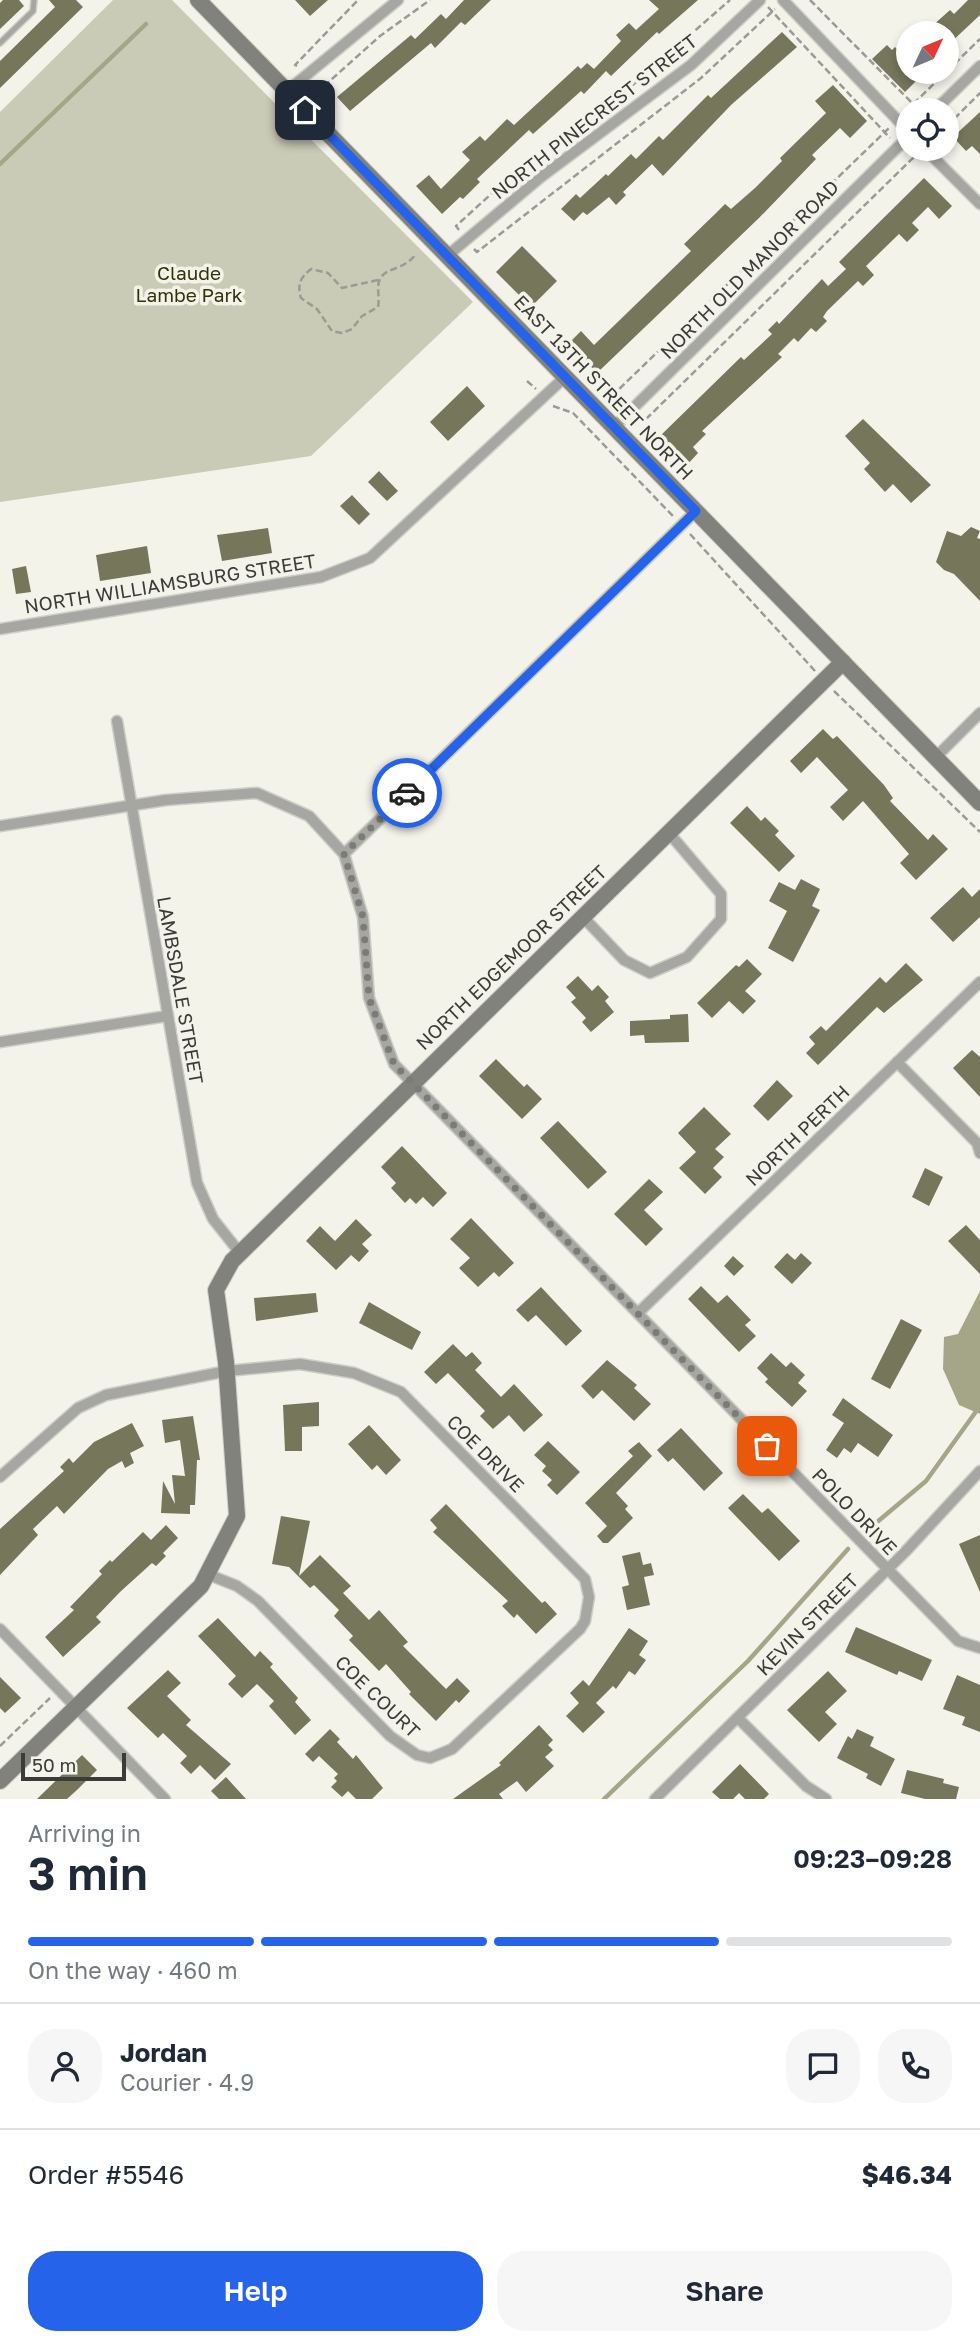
<!DOCTYPE html>
<meta charset="utf-8">
<style>
:root{--surface:#fff;--page:#f6f6f7;--text:#1f2937;--muted:#747a83;--line:#e0e1e3;--accent:#2563eb}
body{margin:0;font-family:"Golos Text",sans-serif;background:var(--page);color:var(--text);height:100vh;display:flex;flex-direction:column;font-size:26px;white-space:nowrap}
*{box-sizing:border-box;margin:0}
p{font-size:23px;color:var(--muted)}
.icon{flex:none;width:38px;height:38px;fill:none;stroke:currentColor;stroke-width:2;stroke-linecap:round;stroke-linejoin:round}
.map{position:relative;height:1799px;overflow:hidden}
.side{display:flex;flex-direction:column;background:var(--surface);flex:1}
.side>*{flex:none}
.needle{width:46px;rotate:46deg}
.controls{position:absolute;left:896px;top:21px;display:grid;gap:14px}
.controls a{display:grid;place-items:center;width:63px;height:63px;border-radius:50%;background:var(--surface);box-shadow:0 4px 10px #0003;font-size:35px}
.scale{position:absolute;left:21px;bottom:18px;width:105px;box-sizing:border-box;padding-left:7px;border:4px solid #3b3c38;border-top:0;font-size:19px;line-height:24px;white-space:nowrap;color:#3b3c38;-webkit-text-stroke:5px #f3f3ea;paint-order:stroke}
.pin{position:absolute;display:grid;place-items:center;width:60px;height:60px;color:#fff;margin:-30px;border-radius:14px;box-shadow:0 4px 10px #0006}
.courier{position:absolute;display:grid;place-items:center;width:70px;height:70px;margin:-35px;border:5px solid #2563eb;border-radius:50%;background:#fff;color:#222;box-shadow:0 2px 9px #0007}
.headline em{font-style:normal;font-weight:600}
.headline div{display:flex;flex-direction:column-reverse}
.headline{display:flex;align-items:center;justify-content:space-between;height:119px;padding:0 28px}
h1{font-size:46px;font-weight:600;line-height:52px}
.bar{display:grid;grid-template-columns:repeat(4,1fr);gap:10px 7px;align-content:center;height:84px;padding:0 28px}
.bar i{height:9px;border-radius:5px;background:var(--line)}
.bar .active{background:var(--accent)}
.bar p{grid-column:span 4}
.line{display:flex;align-items:center;gap:18px;padding:0 28px;border-top:2px solid var(--line)}
.line div{flex:1}
.round{display:grid;place-items:center;flex:none;width:74px;height:74px;border-radius:28px;background:var(--page)}
.cta{display:flex;gap:14px;margin-top:auto;padding:14px 28px}
.cta a{flex:1;height:80px;border-radius:28px;background:var(--accent);color:#fff;font-size:28px;font-weight:600;line-height:80px;text-align:center}
.cta a+a{background:var(--page);color:var(--text)}
.map>svg:first-child{display:block}
.green{fill:#cacbb6}
.water{fill:#a5a688}
.lines{fill:none;stroke-linecap:round;stroke-linejoin:round}
.stream{stroke:#a5a688;stroke-width:4.5}
.building{fill:#75765a}
.lane-casing{stroke:#cecec6;stroke-width:8}
.street-casing{stroke:#cecec6;stroke-width:13}
.secondary-casing{stroke:#cecec6;stroke-width:18}
.path{stroke:#9b9b95;stroke-width:2.5;stroke-dasharray:7 3.5;stroke-linecap:butt}
.lane{stroke:#a6a7a3;stroke-width:5}
.street{stroke:#a6a7a3;stroke-width:10}
.secondary{stroke:#82827c;stroke-width:16}
.done{stroke:#7b7c76;stroke-width:7;stroke-dasharray:0 12.6}
.route{stroke:#2563eb;stroke-width:9}
.labels{text-anchor:middle;dominant-baseline:central;stroke-width:7;stroke-linejoin:round;paint-order:stroke}
.street-label{font-size:19px;fill:#3b3c38;stroke:#f3f3ea}
.park-label{font-size:19px;fill:#32320a;stroke:#f3f3ea}
</style>
<div class="map">
<svg width="980" height="1799" viewBox="0 0 980 1799">
<rect width="100%" height="100%" fill="#f3f3ea"/>
<polygon class="green" points="113,0 172,0 473,302 311,456 0,502 0,112"/>
<polygon class="water" points="980,1291 980,1414 959,1405 943,1369 944,1337 958,1334"/>
<g class="lines">
<g class="stream">
<polyline points="0,164 146,24"/>
<polyline points="870,1528 926,1481 980,1406"/>
<polyline points="604,1799 748,1661 848,1549"/>
</g>
</g>
<g class="building">
<polygon points="3,0 19,0 24,6 0,29 0,3"/>
<polygon points="49,0 76,0 83,7 0,88 0,61 55,7"/>
<polygon points="295,0 328,0 310,16"/>
<polygon points="464,0 491,0 465,25 461,22 435,48 431,43 350,111 337,97 411,35 415,39 441,14 446,19"/>
<polygon points="649,0 698,0 659,34 657,32 611,76 606,71 584,94 581,91 533,134 529,130 477,179 480,182 463,199 460,197 442,214 416,186 429,175 441,189 470,160 462,152 480,136 485,141 507,119 514,125 578,66 581,69 587,63 594,69 621,41 616,35 629,23 636,30 659,9"/>
<polygon points="968,0 980,0 980,15 947,46 947,33 936,33 931,27 950,10 954,14"/>
<polygon points="782,32 797,47 731,105 663,176 652,164 623,192 626,195 616,205 609,197 587,215 583,212 574,221 561,209 576,194 580,198 606,174 608,176 631,154 636,159 659,136 663,140 708,95 711,98"/>
<polygon points="887,45 892,50 895,47 908,60 908,72 918,79 905,92 872,59"/>
<polygon points="833,85 867,121 850,138 840,128 812,155 816,159 759,218 597,373 569,343 581,331 594,345 691,251 684,244 714,215 725,204 731,209 755,188 782,161 780,158 826,113 815,101"/>
<polygon points="980,112 980,154 972,146 966,151 953,137"/>
<polygon points="924,178 952,206 939,219 928,207 912,223 919,230 907,242 899,234 866,266 874,275 863,286 858,281 827,311 823,317 827,321 816,332 811,328 798,342 794,338 778,354 782,357 702,431 706,434 693,447 698,453 687,465 659,437 741,357 744,360 772,334 768,330 777,321 779,324 822,279 828,286 846,269 839,262"/>
<polygon points="522,246 557,281 531,307 496,272"/>
<polygon points="467,386 485,406 448,441 430,422"/>
<polygon points="863,419 931,485 911,503 893,484 885,492 864,469 870,463 845,436"/>
<polygon points="379,471 398,491 387,501 368,482"/>
<polygon points="352,495 370,514 359,525 340,506"/>
<polygon points="971,527 980,531 977,538 980,539 980,601 954,574 944,570 936,562 947,531 961,536"/>
<polygon points="268,528 272,553 222,561 217,535"/>
<polygon points="147,546 151,573 100,581 96,555"/>
<polygon points="26,566 31,592 16,594 12,569"/>
<polygon points="823,729 833,739 837,736 884,785 893,798 890,801 928,840 933,834 948,849 916,880 900,863 909,854 863,801 843,821 830,807 848,790 817,757 801,773 790,761"/>
<polygon points="747,806 761,821 765,817 779,831 775,835 795,856 779,872 730,823"/>
<polygon points="801,879 820,889 812,906 820,910 793,962 768,948 787,911 769,901 779,882 795,890"/>
<polygon points="963,887 972,897 980,889 980,917 953,942 930,918"/>
<polygon points="747,959 762,974 745,991 756,1001 743,1014 729,1001 712,1018 697,1003 736,965 739,967"/>
<polygon points="906,963 923,980 884,1013 877,1007 818,1065 806,1053 815,1044 809,1037 821,1026 826,1031 880,977 886,983"/>
<polygon points="578,976 592,991 598,985 609,997 605,1001 614,1012 591,1032 582,1022 586,1018 571,1002 576,998 566,987"/>
<polygon points="688,1014 689,1042 645,1043 644,1035 630,1036 630,1021 670,1019 670,1015"/>
<polygon points="972,1050 980,1057 980,1097 953,1068"/>
<polygon points="496,1059 524,1087 527,1084 542,1099 522,1119 479,1076"/>
<polygon points="777,1080 793,1096 768,1121 753,1106"/>
<polygon points="704,1107 731,1134 715,1149 724,1157 713,1168 722,1177 705,1194 679,1168 696,1152 678,1133"/>
<polygon points="558,1121 607,1172 588,1189 540,1138"/>
<polygon points="402,1146 447,1193 433,1207 423,1197 416,1204 410,1198 405,1203 391,1188 396,1183 381,1167"/>
<polygon points="925,1168 943,1177 929,1206 912,1197"/>
<polygon points="649,1179 663,1192 644,1210 663,1229 646,1246 614,1214"/>
<polygon points="471,1218 514,1263 499,1277 494,1272 478,1287 459,1268 470,1258 450,1239"/>
<polygon points="356,1219 372,1235 362,1244 369,1251 359,1262 351,1255 336,1270 306,1241 320,1226 335,1241"/>
<polygon points="966,1225 980,1240 980,1274 948,1241"/>
<polygon points="787,1253 795,1260 801,1253 812,1263 792,1284 774,1267"/>
<polygon points="733,1256 744,1266 734,1276 724,1266"/>
<polygon points="701,1286 718,1303 727,1295 751,1320 745,1325 756,1336 739,1352 688,1299"/>
<polygon points="541,1287 582,1331 566,1346 536,1315 528,1322 516,1310"/>
<polygon points="316,1293 318,1312 256,1321 254,1298"/>
<polygon points="369,1302 421,1332 412,1350 359,1323"/>
<polygon points="901,1319 922,1330 890,1389 871,1379"/>
<polygon points="453,1344 466,1357 472,1352 482,1363 475,1370 501,1397 514,1384 543,1415 524,1432 509,1415 493,1429 480,1416 485,1411 448,1373 436,1384 424,1372"/>
<polygon points="771,1353 786,1367 791,1362 805,1375 798,1383 807,1391 792,1407 765,1382 768,1379 757,1368"/>
<polygon points="607,1360 637,1385 634,1388 651,1404 634,1421 602,1390 593,1399 581,1386"/>
<polygon points="843,1398 893,1435 878,1457 858,1443 851,1453 844,1448 837,1458 826,1450 844,1423 832,1415"/>
<polygon points="319,1402 319,1426 302,1427 302,1451 285,1451 283,1405"/>
<polygon points="193,1416 200,1460 197,1460 195,1505 190,1505 190,1514 161,1513 163,1481 175,1504 172,1475 185,1476 180,1440 165,1443 162,1420"/>
<polygon points="132,1423 144,1446 130,1453 134,1463 125,1468 122,1461 108,1469 64,1514 57,1506 33,1529 38,1535 0,1575 0,1529 64,1471 60,1467 69,1458 73,1463 94,1442"/>
<polygon points="369,1425 401,1460 386,1475 377,1465 372,1470 348,1444"/>
<polygon points="681,1428 723,1473 704,1491 673,1458 668,1462 657,1450"/>
<polygon points="548,1441 580,1472 557,1495 547,1485 552,1480 542,1471 546,1466 534,1455"/>
<polygon points="639,1442 652,1456 616,1493 628,1506 625,1509 633,1518 608,1543 603,1543 597,1536 607,1526 585,1503 633,1456 628,1451"/>
<polygon points="743,1494 762,1513 768,1508 800,1541 779,1561 728,1508"/>
<polygon points="446,1504 542,1603 545,1601 557,1614 536,1634 517,1614 514,1618 502,1606 508,1601 433,1532 437,1528 430,1520"/>
<polygon points="281,1516 310,1521 299,1576 320,1555 351,1586 343,1593 369,1620 379,1610 408,1642 403,1646 446,1689 457,1678 470,1691 459,1703 456,1700 436,1721 409,1694 411,1692 386,1664 379,1671 349,1640 353,1636 334,1616 339,1610 314,1585 310,1588 289,1567 272,1564"/>
<polygon points="166,1525 178,1538 163,1553 166,1556 156,1566 152,1563 120,1592 96,1617 101,1622 63,1657 45,1637 74,1610 70,1607 102,1574 99,1571 110,1560 112,1562 143,1532 151,1540"/>
<polygon points="980,1535 980,1592 959,1544"/>
<polygon points="640,1552 643,1565 651,1563 654,1575 644,1577 650,1605 627,1610 622,1587 629,1585 622,1556"/>
<polygon points="218,1618 255,1657 260,1651 273,1664 270,1667 298,1698 295,1702 311,1720 295,1735 269,1706 274,1701 257,1684 242,1698 228,1684 236,1676 198,1636"/>
<polygon points="856,1627 932,1660 922,1681 899,1671 897,1675 845,1652"/>
<polygon points="629,1628 648,1641 639,1655 646,1660 635,1675 629,1671 616,1689 613,1686 596,1703 605,1712 583,1733 566,1716 579,1703 570,1693 583,1680 589,1686"/>
<polygon points="168,1670 181,1683 167,1696 191,1720 186,1725 231,1764 215,1780 200,1765 191,1774 180,1763 187,1756 163,1733 158,1738 127,1708"/>
<polygon points="828,1671 847,1691 825,1712 837,1724 819,1742 787,1710"/>
<polygon points="957,1675 980,1685 980,1732 962,1725 965,1717 943,1709"/>
<polygon points="0,1677 21,1698 5,1713 0,1708"/>
<polygon points="539,1725 553,1740 548,1745 553,1750 545,1757 554,1766 526,1792 517,1781 499,1794 503,1799 453,1799 501,1765 499,1763"/>
<polygon points="330,1729 340,1739 337,1742 353,1759 356,1755 383,1788 372,1799 356,1799 348,1791 342,1797 331,1787 337,1781 334,1778 338,1774 319,1756 313,1762 305,1754"/>
<polygon points="857,1729 874,1737 870,1746 895,1759 881,1786 866,1778 868,1774 837,1758 848,1736 852,1739"/>
<polygon points="82,1755 97,1770 78,1789 67,1799 37,1799"/>
<polygon points="740,1764 769,1794 764,1799 745,1799 739,1793 733,1799 720,1799 712,1792"/>
<polygon points="907,1770 944,1779 943,1783 959,1787 956,1799 925,1799 901,1793"/>
<polygon points="226,1777 246,1799 219,1799 211,1791"/>
</g>
<g class="lines">
<g class="lane-casing">
<polyline id="lane" points="0,43 33,11 34,0"/>
</g>
<g class="street-casing">
<g id="street">
<polyline points="783,0 908,131"/>
<polyline points="287,91 398,0"/>
<polyline points="935,110 980,66"/>
<polyline points="925,149 980,204"/>
<polyline points="447,256 541,177 691,65 760,0"/>
<polyline points="614,427 908,137"/>
<polyline points="0,629 321,577 370,558 565,377"/>
<polyline points="117,721 197,1183 213,1219 240,1253"/>
<polyline points="936,757 980,713"/>
<polyline points="0,826 166,800 257,793 309,816 344,854 363,917 369,998 394,1064 958,1641 980,1648"/>
<polyline points="344,854 696,511"/>
<polyline points="583,917 624,960 650,973 687,957 721,919 721,894 669,833"/>
<polyline points="0,1042 167,1016"/>
<polyline points="897,1062 977,1143 980,1153"/>
<polyline points="638,1313 980,982"/>
<polyline points="0,1477 78,1408 106,1395 227,1371 300,1364 354,1373 401,1392 585,1579 589,1597 585,1621 580,1629 452,1749 430,1758 417,1755 390,1736 258,1601 237,1586 207,1574"/>
<polyline points="0,1629 165,1799"/>
<polyline points="738,1718 806,1786 826,1799"/>
<polyline points="655,1799 905,1552 980,1471"/>
</g>
</g>
<g class="secondary-casing">
<g id="secondary">
<polyline points="198,0 980,803"/>
<polyline points="0,1781 201,1586 237,1516 226,1362 216,1290 232,1261 843,662"/>
</g>
</g>
<g class="path">
<polyline points="810,0 919,110"/>
<polyline points="768,7 890,138"/>
<polyline points="297,66 295,65 358,0"/>
<polyline points="947,71 980,39"/>
<polyline points="316,81 323,87 380,36 430,0"/>
<polyline points="906,111 946,72"/>
<polyline points="947,126 980,93"/>
<polyline points="459,230 456,226 536,153 627,90 730,0"/>
<polyline points="474,249 477,252 701,78 775,9"/>
<path d="M378 280 342 288 328 273 311 269C300 278 297 284 301 298L317 309 332 331 342 333 352 329 362 316 378 307C380 298 376 286 380 279 386 267 403 271 416 254"/>
<polyline points="527,381 536,389"/>
<polyline points="624,403 614,394 889,128"/>
<polyline points="553,406 573,413 673,516"/>
<polyline points="638,418 643,422 916,155"/>
<polyline points="690,534 815,671"/>
<polyline points="834,691 980,832"/>
<polyline points="0,1746 50,1698"/>
</g>
<use href="#lane" class="lane"/>
<use href="#street" class="street"/>
<use href="#secondary" class="secondary"/>
</g>
<g class="lines">
<polyline class="done" points="407,793 344,854 363,917 369,998 394,1064 767,1446"/>
<polyline class="route" points="305,110 696,511 407,793"/>
</g>
<g class="labels">
<g class="street-label">
<text transform="translate(594 116) rotate(-38)">NORTH PINECREST STREET</text>
<text transform="translate(749 269) rotate(-45)">NORTH OLD MANOR ROAD</text>
<text transform="translate(604 387) rotate(46)">EAST 13TH STREET NORTH</text>
<text transform="translate(170 583) rotate(-9)">NORTH WILLIAMSBURG STREET</text>
<text transform="translate(511 957) rotate(-44)">NORTH EDGEMOOR STREET</text>
<text transform="translate(181 990) rotate(80)">LAMBSDALE STREET</text>
<text transform="translate(797 1135) rotate(-44)">NORTH PERTH</text>
<text transform="translate(486 1453) rotate(45)">COE DRIVE</text>
<text transform="translate(855 1511) rotate(46)">POLO DRIVE</text>
<text transform="translate(807 1624) rotate(-45)">KEVIN STREET</text>
<text transform="translate(378 1696) rotate(44)">COE COURT</text>
</g>
<g class="park-label">
<text x="189" y="272">Claude<tspan x="189" dy="22">Lambe Park</tspan></text>
</g>
</g>
</svg>
<div class="controls">
<a><svg class="needle" viewBox="-14 -14 28 28"><path d="M0-13l5 13h-10z" fill="#e53935"/><path d="M0 13l5-13h-10z" fill="#747a83"/></svg></a>
<a><svg class="icon" aria-label="locate" viewBox="0 0 24 24"><circle cx="12" cy="12" r="6"/><path d="M12 2v4M12 18v4M2 12h4M18 12h4"/></svg></a>
</div>
<div class="scale">50 m</div>
<div class="pin" style="left:767px;top:1446px;background:#ea580c"><svg class="icon" aria-label="bag" viewBox="0 0 24 24"><path d="M5 8h14l-1 12H6zM9 8a3 3 0 0 1 6 0"/></svg></div>
<div class="pin" style="left:305px;top:110px;background:#1f2937"><svg class="icon" aria-label="home" viewBox="0 0 24 24"><path d="M3 11l9-7 9 7M6 9v11h12V9"/></svg></div>
<div class="courier" style="left:407px;top:793px"><svg class="icon" aria-label="car" viewBox="0 0 24 24"><path d="M5 17H2v-5l4-1 3-4h7l3 4 3 1v5h-3M9 17h6M6 11h13"/><circle cx="7" cy="17" r="2"/><circle cx="17" cy="17" r="2"/></svg></div>
</div>
<section class="side">
<div class="headline"><div><h1>3 min</h1><p>Arriving in</p></div><em>09:23–09:28</em></div>
<div class="bar"><i class="active"></i><i class="active"></i><i class="active"></i><i></i><p>On the way · 460 m</p></div>
<div class="line" style="height:126px"><a class="round"><svg class="icon" aria-label="person" viewBox="0 0 24 24"><circle cx="12" cy="8" r="4"/><path d="M4 21q1-7 8-7t8 7"/></svg></a><div><b>Jordan</b><p>Courier · 4.9</p></div><a class="round"><svg class="icon" aria-label="chat" viewBox="0 0 24 24"><path d="M4 5h16v11H9l-5 4z"/></svg></a><a class="round"><svg class="icon" aria-label="phone" viewBox="0 0 24 24"><path d="M5 4h4l2 5-3 2q2 4 5 5l2-3 5 2v4C11 20 4 13 5 4z"/></svg></a></div>
<div class="line" style="height:91px"><div>Order #5546</div><b>$46.34</b></div>
<div class="cta"><a>Help</a><a>Share</a></div>
</section>
